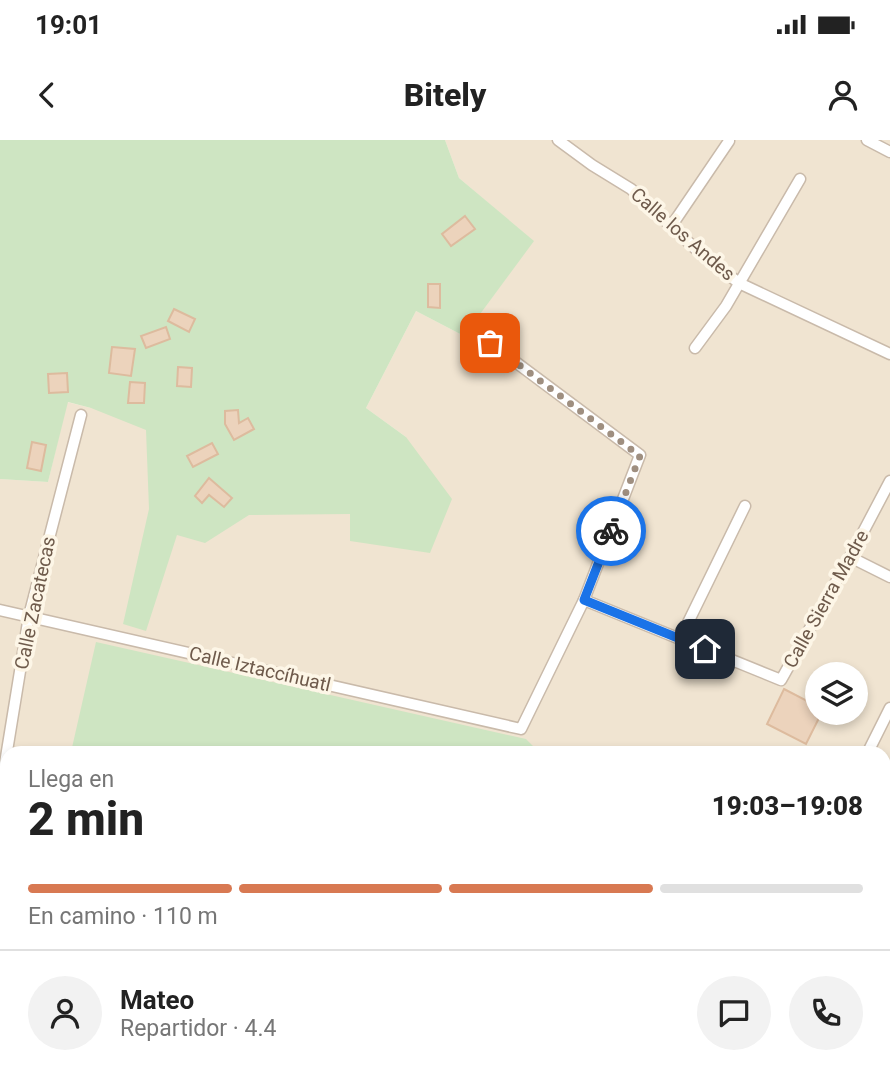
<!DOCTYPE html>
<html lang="es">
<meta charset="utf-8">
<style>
:root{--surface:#fff;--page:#f2f2f2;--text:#222;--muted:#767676;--line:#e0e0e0;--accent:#d87952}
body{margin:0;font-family:Roboto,sans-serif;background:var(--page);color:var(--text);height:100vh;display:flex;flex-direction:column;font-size:26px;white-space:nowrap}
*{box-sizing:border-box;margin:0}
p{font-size:23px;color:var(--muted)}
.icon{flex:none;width:38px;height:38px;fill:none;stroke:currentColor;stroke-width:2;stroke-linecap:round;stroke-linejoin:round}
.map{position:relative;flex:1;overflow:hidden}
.details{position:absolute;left:0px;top:606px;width:891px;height:345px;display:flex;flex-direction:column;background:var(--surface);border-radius:21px 21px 0 0;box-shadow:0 4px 10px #0003}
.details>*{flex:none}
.controls{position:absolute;left:805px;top:522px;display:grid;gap:14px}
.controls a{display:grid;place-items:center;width:63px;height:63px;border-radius:50%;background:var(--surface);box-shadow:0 4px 10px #0003;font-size:35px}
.pin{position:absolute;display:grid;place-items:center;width:60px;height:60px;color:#fff;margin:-30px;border-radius:14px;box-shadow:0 4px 10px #0006}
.courier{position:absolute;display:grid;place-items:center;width:70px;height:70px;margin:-35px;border:5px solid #1a73e8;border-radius:50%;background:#fff;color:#222;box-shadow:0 2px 9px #0007}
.summary em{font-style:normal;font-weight:800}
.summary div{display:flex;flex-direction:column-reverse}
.summary{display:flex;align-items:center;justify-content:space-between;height:119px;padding:0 28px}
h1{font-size:46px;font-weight:800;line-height:52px}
.bar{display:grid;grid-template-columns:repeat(4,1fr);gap:10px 7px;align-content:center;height:84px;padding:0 28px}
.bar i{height:9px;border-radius:5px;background:var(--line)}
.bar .current{background:var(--accent)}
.bar p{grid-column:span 4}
.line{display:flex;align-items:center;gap:18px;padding:0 28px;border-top:2px solid var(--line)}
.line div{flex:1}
.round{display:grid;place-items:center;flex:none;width:74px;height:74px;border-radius:37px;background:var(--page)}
.status{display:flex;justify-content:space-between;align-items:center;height:49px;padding:0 35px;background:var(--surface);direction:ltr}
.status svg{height:19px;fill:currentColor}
header{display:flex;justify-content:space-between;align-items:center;height:91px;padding:0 28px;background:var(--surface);font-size:32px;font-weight:800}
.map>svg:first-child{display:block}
.residential{fill:#f0e4d1;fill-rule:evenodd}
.green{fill:#cee5c2}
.building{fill:#ecd3bc;stroke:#ddbb9e;stroke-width:2}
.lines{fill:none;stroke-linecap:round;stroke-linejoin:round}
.street-casing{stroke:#c9baaa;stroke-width:13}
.street{stroke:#fff;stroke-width:10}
.done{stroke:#9f8f80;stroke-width:7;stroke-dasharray:0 12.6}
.route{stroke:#1a73e8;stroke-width:9}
.labels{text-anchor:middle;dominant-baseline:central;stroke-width:7;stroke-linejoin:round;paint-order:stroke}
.street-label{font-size:19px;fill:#6e5a4b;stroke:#fdf6e7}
</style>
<div class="status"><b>19:01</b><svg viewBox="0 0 49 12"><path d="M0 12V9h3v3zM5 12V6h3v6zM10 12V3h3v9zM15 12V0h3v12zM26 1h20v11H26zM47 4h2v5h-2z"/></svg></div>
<header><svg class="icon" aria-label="back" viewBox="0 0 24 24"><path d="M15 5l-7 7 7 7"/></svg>Bitely<svg class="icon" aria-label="person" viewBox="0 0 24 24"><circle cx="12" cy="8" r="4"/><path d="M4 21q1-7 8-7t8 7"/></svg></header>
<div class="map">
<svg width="890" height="950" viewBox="0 0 890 950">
<rect width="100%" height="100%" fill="#f9f2e2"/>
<path class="residential" d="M445 0H890V830L884 855V612H7V943H862L860 950H0V339L48 342 67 262 91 268 406 297 366 268 416 171 464 196 533 101 459 38ZM817 534H856V572H817Z"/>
<g class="green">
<polygon points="0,0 445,0 459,38 534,101 464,196 416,171 366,268 406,297 452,359 430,413 350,401 350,374 249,375 205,403 177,395 146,491 123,484 149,369 146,290 91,268 68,262 48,342 0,339"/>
<polygon points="96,502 526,599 536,609 554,612 71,612"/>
<polygon points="884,683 890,684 890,830 884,855"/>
<polygon points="551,943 862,943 860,950 585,950"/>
</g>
<g class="building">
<polygon points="465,76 475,89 451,106 442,94"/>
<polygon points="428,144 440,144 440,168 428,167"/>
<polygon points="174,169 195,179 189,192 168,181"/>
<polygon points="166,187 170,199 146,208 141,196"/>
<polygon points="112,207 135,209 131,236 109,233"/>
<polygon points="178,227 192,228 191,247 177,246"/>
<polygon points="67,233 68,252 49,253 48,234"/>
<polygon points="130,242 145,243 144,263 128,263"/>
<polygon points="238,270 239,283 248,278 254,289 234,300 225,284 225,271"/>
<polygon points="32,302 46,305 41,331 27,328"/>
<polygon points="212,303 218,314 193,327 187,316"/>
<polygon points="209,338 232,358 224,367 209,355 202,363 195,356"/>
<polygon points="784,549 817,566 817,572 822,572 806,604 767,584"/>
</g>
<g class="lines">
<g class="street-casing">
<g id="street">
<polyline points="558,0 592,25 631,49 699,112 739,143 890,214"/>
<polyline points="867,0 890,12"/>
<polyline points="672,85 729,1"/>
<polyline points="695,208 726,166 800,39"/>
<polyline points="850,417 890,437"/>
<polyline points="584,460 781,540 850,417 890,341"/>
<polyline points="0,470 521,589 584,460 640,315 490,203"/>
<polyline points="680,499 745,366"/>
<polyline points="868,612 890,568"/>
<polyline points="884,647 890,650"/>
<polyline points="0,654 29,476 81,275"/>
<polyline points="0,681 7,682"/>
<polyline points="884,893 890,867"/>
<polyline points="0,909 7,910"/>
<polyline points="187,943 223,950"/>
<polyline points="50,950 51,943"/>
<polyline points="167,950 168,943"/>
<polyline points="870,950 872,943"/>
</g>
</g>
<use href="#street" class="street"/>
</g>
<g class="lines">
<polyline class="done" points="490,203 640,316 611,391"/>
<polyline class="route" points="611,391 584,460 705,509"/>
</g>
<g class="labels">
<g class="street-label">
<text transform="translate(683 94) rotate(41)">Calle los Andes</text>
<text transform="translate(826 459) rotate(-61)">Calle Sierra Madre</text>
<text transform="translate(35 463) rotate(-78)">Calle Zacatecas</text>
<text transform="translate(260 529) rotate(13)">Calle Iztaccíhuatl</text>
</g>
</g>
</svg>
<div class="controls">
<a><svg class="icon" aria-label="layers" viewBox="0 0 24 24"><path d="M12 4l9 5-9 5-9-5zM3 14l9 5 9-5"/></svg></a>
</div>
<div class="pin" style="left:490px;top:203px;background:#ea580c"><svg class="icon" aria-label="bag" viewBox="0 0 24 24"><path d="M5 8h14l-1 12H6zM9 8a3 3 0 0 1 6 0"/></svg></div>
<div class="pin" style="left:705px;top:509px;background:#1f2937"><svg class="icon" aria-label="home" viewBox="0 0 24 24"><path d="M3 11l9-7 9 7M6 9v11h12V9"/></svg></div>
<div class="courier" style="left:611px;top:391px"><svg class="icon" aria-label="bike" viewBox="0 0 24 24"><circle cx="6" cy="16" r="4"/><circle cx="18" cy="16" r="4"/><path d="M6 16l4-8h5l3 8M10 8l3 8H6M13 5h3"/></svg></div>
<section class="details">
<div class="summary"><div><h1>2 min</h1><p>Llega en</p></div><em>19:03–19:08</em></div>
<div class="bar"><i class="current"></i><i class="current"></i><i class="current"></i><i></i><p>En camino · 110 m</p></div>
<div class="line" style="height:126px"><a class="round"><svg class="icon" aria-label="person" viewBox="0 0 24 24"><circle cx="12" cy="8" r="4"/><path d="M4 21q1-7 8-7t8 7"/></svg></a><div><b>Mateo</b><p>Repartidor · 4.4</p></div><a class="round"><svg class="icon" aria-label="chat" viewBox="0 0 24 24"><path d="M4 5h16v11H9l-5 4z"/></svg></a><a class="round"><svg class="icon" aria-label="phone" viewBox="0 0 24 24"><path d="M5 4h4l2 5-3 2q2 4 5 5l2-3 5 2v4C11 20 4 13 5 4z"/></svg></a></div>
</section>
</div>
